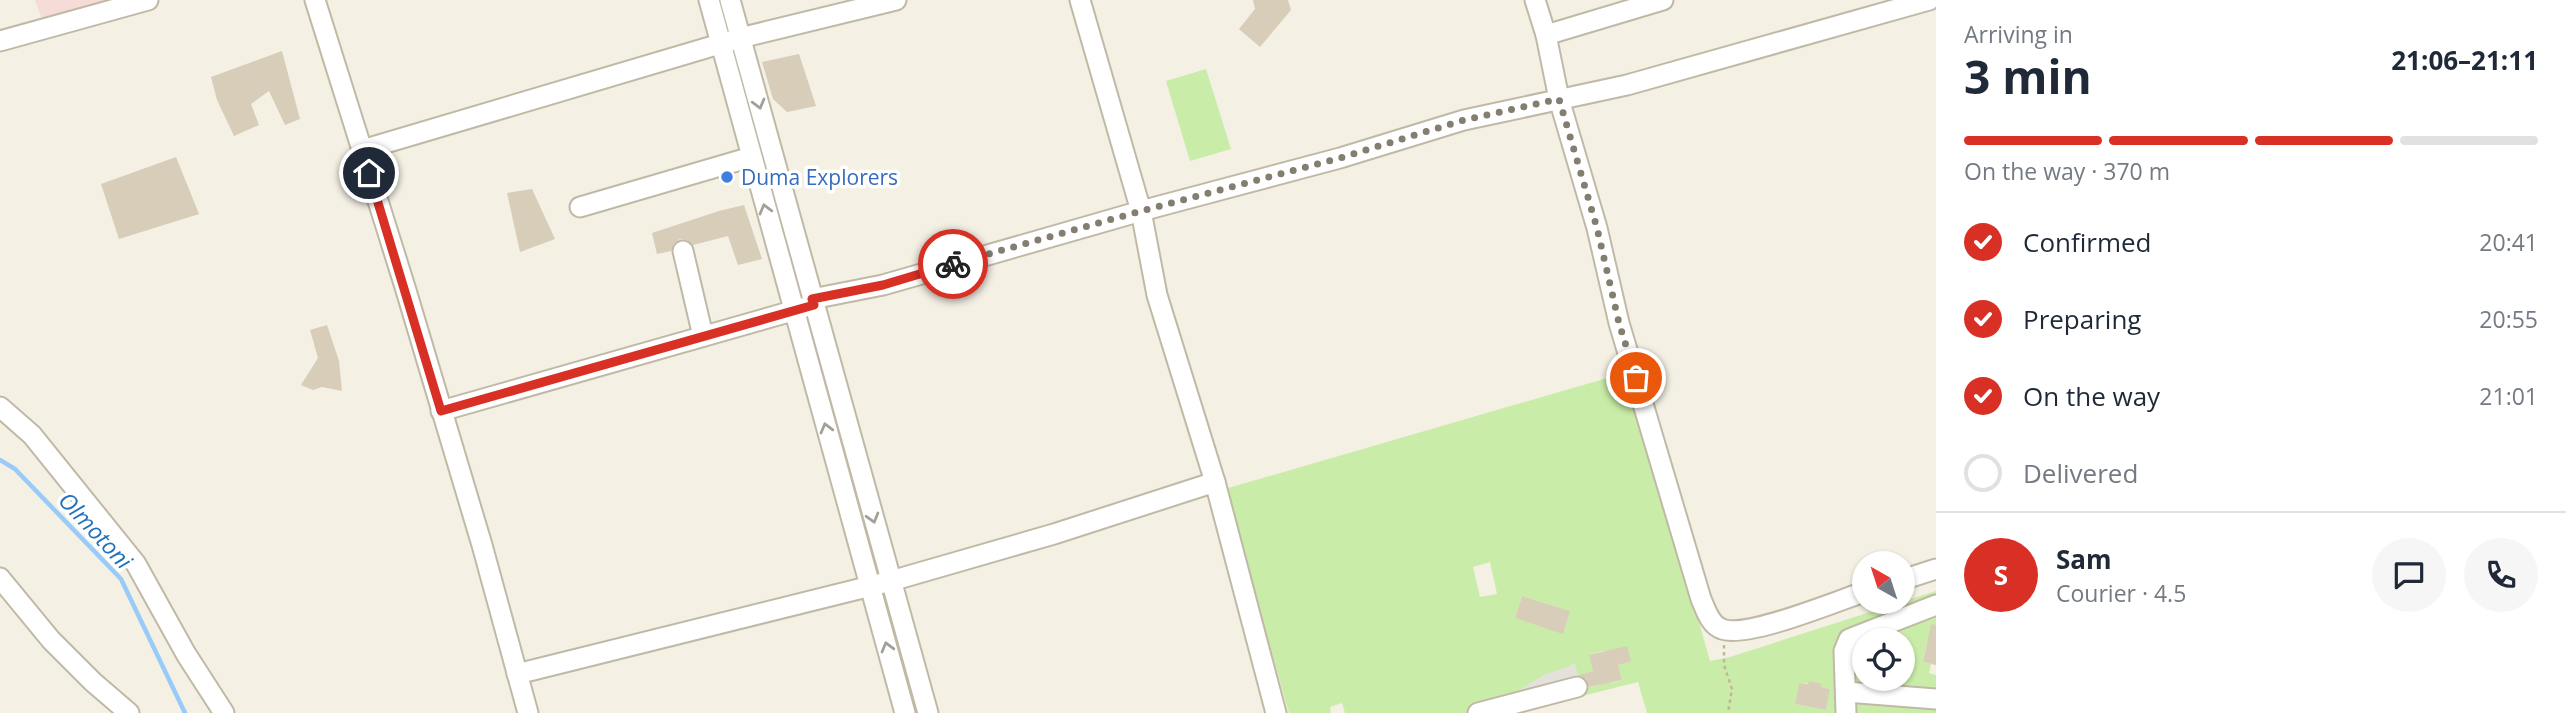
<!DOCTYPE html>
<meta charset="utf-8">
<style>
:root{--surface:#fff;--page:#f6f6f7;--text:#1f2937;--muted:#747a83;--line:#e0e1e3;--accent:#d93025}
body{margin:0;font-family:"Open Sans",sans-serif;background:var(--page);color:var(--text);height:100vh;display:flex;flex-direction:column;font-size:26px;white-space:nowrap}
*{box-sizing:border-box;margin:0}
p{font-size:23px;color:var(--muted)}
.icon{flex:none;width:38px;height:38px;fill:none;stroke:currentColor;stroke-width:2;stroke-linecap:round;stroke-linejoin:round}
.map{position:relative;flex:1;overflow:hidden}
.sheet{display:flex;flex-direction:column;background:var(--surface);width:630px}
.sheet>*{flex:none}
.needle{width:46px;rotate:321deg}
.buttons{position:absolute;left:1852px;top:551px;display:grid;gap:14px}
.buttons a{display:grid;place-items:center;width:63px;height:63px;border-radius:50%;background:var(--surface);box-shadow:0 2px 5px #0004;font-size:35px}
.pin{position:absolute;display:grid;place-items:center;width:60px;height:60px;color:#fff;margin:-30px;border:4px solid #fff;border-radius:50%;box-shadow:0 2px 7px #0007}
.courier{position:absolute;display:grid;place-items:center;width:70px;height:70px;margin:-35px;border:5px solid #d93025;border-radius:50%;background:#fff;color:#222;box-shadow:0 2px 9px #0007}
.headline em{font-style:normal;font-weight:700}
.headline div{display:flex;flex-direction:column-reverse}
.headline{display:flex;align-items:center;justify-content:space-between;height:119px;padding:0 28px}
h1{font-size:46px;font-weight:700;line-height:52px}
.bar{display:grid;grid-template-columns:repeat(4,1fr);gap:10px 7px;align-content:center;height:84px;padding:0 28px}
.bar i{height:9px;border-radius:5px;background:var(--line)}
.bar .selected{background:var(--accent)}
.bar p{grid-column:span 4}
.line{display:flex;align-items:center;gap:18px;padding:0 28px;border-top:2px solid var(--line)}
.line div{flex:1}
.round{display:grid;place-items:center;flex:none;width:74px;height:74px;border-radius:37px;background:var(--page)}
ol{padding:0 28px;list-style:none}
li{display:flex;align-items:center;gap:21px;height:77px}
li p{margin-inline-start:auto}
li .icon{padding:7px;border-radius:50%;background:var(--accent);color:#fff;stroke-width:4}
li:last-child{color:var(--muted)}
li i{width:38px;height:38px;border:4px solid var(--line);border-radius:50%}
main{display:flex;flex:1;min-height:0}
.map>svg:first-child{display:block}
.medical{fill:#f6dcd6}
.green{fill:#c9eda8;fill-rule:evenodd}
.parking{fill:#e4e1dd}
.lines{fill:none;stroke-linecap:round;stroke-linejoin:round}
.stream{stroke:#99cbf8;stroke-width:4.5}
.building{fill:#d7cdb8}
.minor-casing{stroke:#c0b9a5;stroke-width:23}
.path{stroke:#c3b695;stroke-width:2.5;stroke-dasharray:3.5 3.5;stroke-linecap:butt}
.minor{stroke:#fff;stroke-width:19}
.oneway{stroke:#a3a099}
.done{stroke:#847e71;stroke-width:7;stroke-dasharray:0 12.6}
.route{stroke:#d93025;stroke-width:9}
.shop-dot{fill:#3f7fe0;stroke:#fff;stroke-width:2.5}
.labels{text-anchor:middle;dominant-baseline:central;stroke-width:7;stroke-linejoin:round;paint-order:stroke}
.shop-label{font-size:21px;fill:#366cbe;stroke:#fff;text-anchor:start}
.water-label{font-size:23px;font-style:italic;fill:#2171bd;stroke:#fff}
</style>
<main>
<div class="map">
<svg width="1936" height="713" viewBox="0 0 1936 713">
<rect width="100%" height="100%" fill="#f4f0e4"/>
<polygon class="medical" points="35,0 110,0 42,19"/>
<g class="green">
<polygon points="1206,69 1231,149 1190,161 1166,81"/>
<path d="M1628 372 1710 661 1730 657 1936 591V643L1927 641 1923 662 1931 664 1929 673 1936 675V713H1647L1638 682 1582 696 1581 689 1599 685 1608 671 1611 683 1622 680 1618 667 1603 651 1589 655 1593 671 1578 676 1574 664 1516 692 1521 712 1516 713H1345L1342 703 1330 707 1331 713H1289L1225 489ZM1490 562 1497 594 1480 597 1473 567ZM1522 596 1570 611 1563 633 1515 618ZM1864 640H1902V679H1892L1889 688 1859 682 1864 661ZM1799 683 1822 684 1821 687 1830 689 1826 710 1795 704Z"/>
</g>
<polygon class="parking" points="1575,664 1582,696 1521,712 1516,692 1544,675"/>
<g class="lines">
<polyline class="stream" points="0,460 15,469 121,579 185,713"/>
</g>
<g class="building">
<polygon points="1253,0 1288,0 1291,10 1260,47 1239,29 1255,9"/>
<polygon points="282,51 300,119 285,125 269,91 251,104 259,125 234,136 217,100 211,77"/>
<polygon points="799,54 816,106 787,112 773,99 762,62"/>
<polygon points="176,157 199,214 119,239 101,184"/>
<polygon points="532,189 555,239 520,252 507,193"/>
<polygon points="744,205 762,259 738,265 728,236 693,245 687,240 680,239 674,243 671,251 657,254 652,233 719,211"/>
<polygon points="327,325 339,361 342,391 322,387 313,390 301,385 318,358 310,330"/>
<polygon points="1522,596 1570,611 1563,634 1515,618"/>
<polygon points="1931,624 1936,625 1936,665 1923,662"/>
<polygon points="1627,646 1631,661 1618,665 1622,680 1589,687 1586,679 1579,675 1593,671 1589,655"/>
<polygon points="1809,681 1822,684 1821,687 1830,689 1826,710 1795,704 1799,683 1808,684"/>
</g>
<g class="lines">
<g class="minor-casing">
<g id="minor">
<polyline points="315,0 405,287 482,545 528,713"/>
<polyline points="709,0 905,713"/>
<polyline points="730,0 928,713"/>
<polyline points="1080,0 1141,211 1157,295 1215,482 1276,713"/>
<path d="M1535 0 1546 35 1559 99 1597 228 1619 323 1701 599C1706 610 1710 625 1722 629 1746 639 1837 601 1864 592"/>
<polyline points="1546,35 1663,0"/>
<polyline points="0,41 148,0"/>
<polyline points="362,150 740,38 896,0"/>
<polyline points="580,207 751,157"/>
<polyline points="683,251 703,336"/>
<polyline points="812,299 883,285 1141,211 1340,158 1464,120 1627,85 1929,0"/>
<polyline points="0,407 32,435 136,564 186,654 224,713"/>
<polyline points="441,411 803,308"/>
<polyline points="0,578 51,640 93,682 129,713"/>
<polyline points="1902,580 1936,569"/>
<polyline points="517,674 891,581 1054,534 1215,482"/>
<polyline points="1846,692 1936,699"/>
<polyline points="1478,713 1577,687"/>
<polyline points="1846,713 1844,651 1849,639 1936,605"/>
</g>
</g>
<polyline class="path" points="1724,645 1724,665 1732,689 1728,713"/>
<use href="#minor" class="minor"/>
</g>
<defs><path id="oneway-chevron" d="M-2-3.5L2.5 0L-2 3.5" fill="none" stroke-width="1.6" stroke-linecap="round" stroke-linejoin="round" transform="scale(1.75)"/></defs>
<g class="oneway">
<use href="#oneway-chevron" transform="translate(759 104) rotate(75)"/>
<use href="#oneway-chevron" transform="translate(765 209) rotate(-105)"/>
<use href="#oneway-chevron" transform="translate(826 428) rotate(-105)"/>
<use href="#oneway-chevron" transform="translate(873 518) rotate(74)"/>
<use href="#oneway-chevron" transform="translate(887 647) rotate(-105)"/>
</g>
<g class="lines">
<polyline class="done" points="953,264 1141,211 1340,158 1464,120 1559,99 1597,228 1619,323 1636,378"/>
<polyline class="route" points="369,173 441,411 814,305 812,299 883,285 953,264"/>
</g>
<circle class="shop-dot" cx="727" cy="177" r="7"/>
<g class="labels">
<g class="shop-label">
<text x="741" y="177">Duma Explorers</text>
</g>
<g class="water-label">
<text transform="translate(96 530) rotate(47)">Olmotoni</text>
</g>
</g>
</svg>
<div class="buttons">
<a><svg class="needle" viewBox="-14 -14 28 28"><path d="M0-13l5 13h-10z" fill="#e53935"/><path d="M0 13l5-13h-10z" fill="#747a83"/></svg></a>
<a><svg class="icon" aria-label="locate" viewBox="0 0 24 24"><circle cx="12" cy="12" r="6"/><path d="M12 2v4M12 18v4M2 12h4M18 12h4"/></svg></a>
</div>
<div class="pin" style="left:1636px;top:378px;background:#ea580c"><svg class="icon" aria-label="bag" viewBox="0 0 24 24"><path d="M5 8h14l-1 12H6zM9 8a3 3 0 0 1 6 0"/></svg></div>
<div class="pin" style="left:369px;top:173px;background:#1f2937"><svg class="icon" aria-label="home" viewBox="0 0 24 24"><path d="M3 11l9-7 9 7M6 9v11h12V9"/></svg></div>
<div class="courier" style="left:953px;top:264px"><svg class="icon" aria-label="bike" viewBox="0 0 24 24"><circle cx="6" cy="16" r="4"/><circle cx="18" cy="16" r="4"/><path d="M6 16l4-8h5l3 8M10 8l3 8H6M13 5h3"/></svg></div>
</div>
<section class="sheet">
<div class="headline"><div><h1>3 min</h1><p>Arriving in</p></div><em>21:06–21:11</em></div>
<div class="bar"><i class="selected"></i><i class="selected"></i><i class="selected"></i><i></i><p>On the way · 370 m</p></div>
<ol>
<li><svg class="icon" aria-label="check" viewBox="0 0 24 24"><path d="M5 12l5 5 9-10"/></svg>Confirmed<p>20:41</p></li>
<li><svg class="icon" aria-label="check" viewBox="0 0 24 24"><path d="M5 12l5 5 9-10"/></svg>Preparing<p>20:55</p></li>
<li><svg class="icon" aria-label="check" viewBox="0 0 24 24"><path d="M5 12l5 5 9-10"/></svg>On the way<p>21:01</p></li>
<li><i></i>Delivered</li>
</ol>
<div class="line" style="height:126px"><b class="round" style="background:var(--accent);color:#fff">S</b><div><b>Sam</b><p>Courier · 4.5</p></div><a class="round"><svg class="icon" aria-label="chat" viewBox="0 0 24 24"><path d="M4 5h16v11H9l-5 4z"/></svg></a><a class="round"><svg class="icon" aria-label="phone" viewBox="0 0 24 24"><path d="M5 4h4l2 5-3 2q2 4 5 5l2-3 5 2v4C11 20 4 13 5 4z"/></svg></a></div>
</section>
</main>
